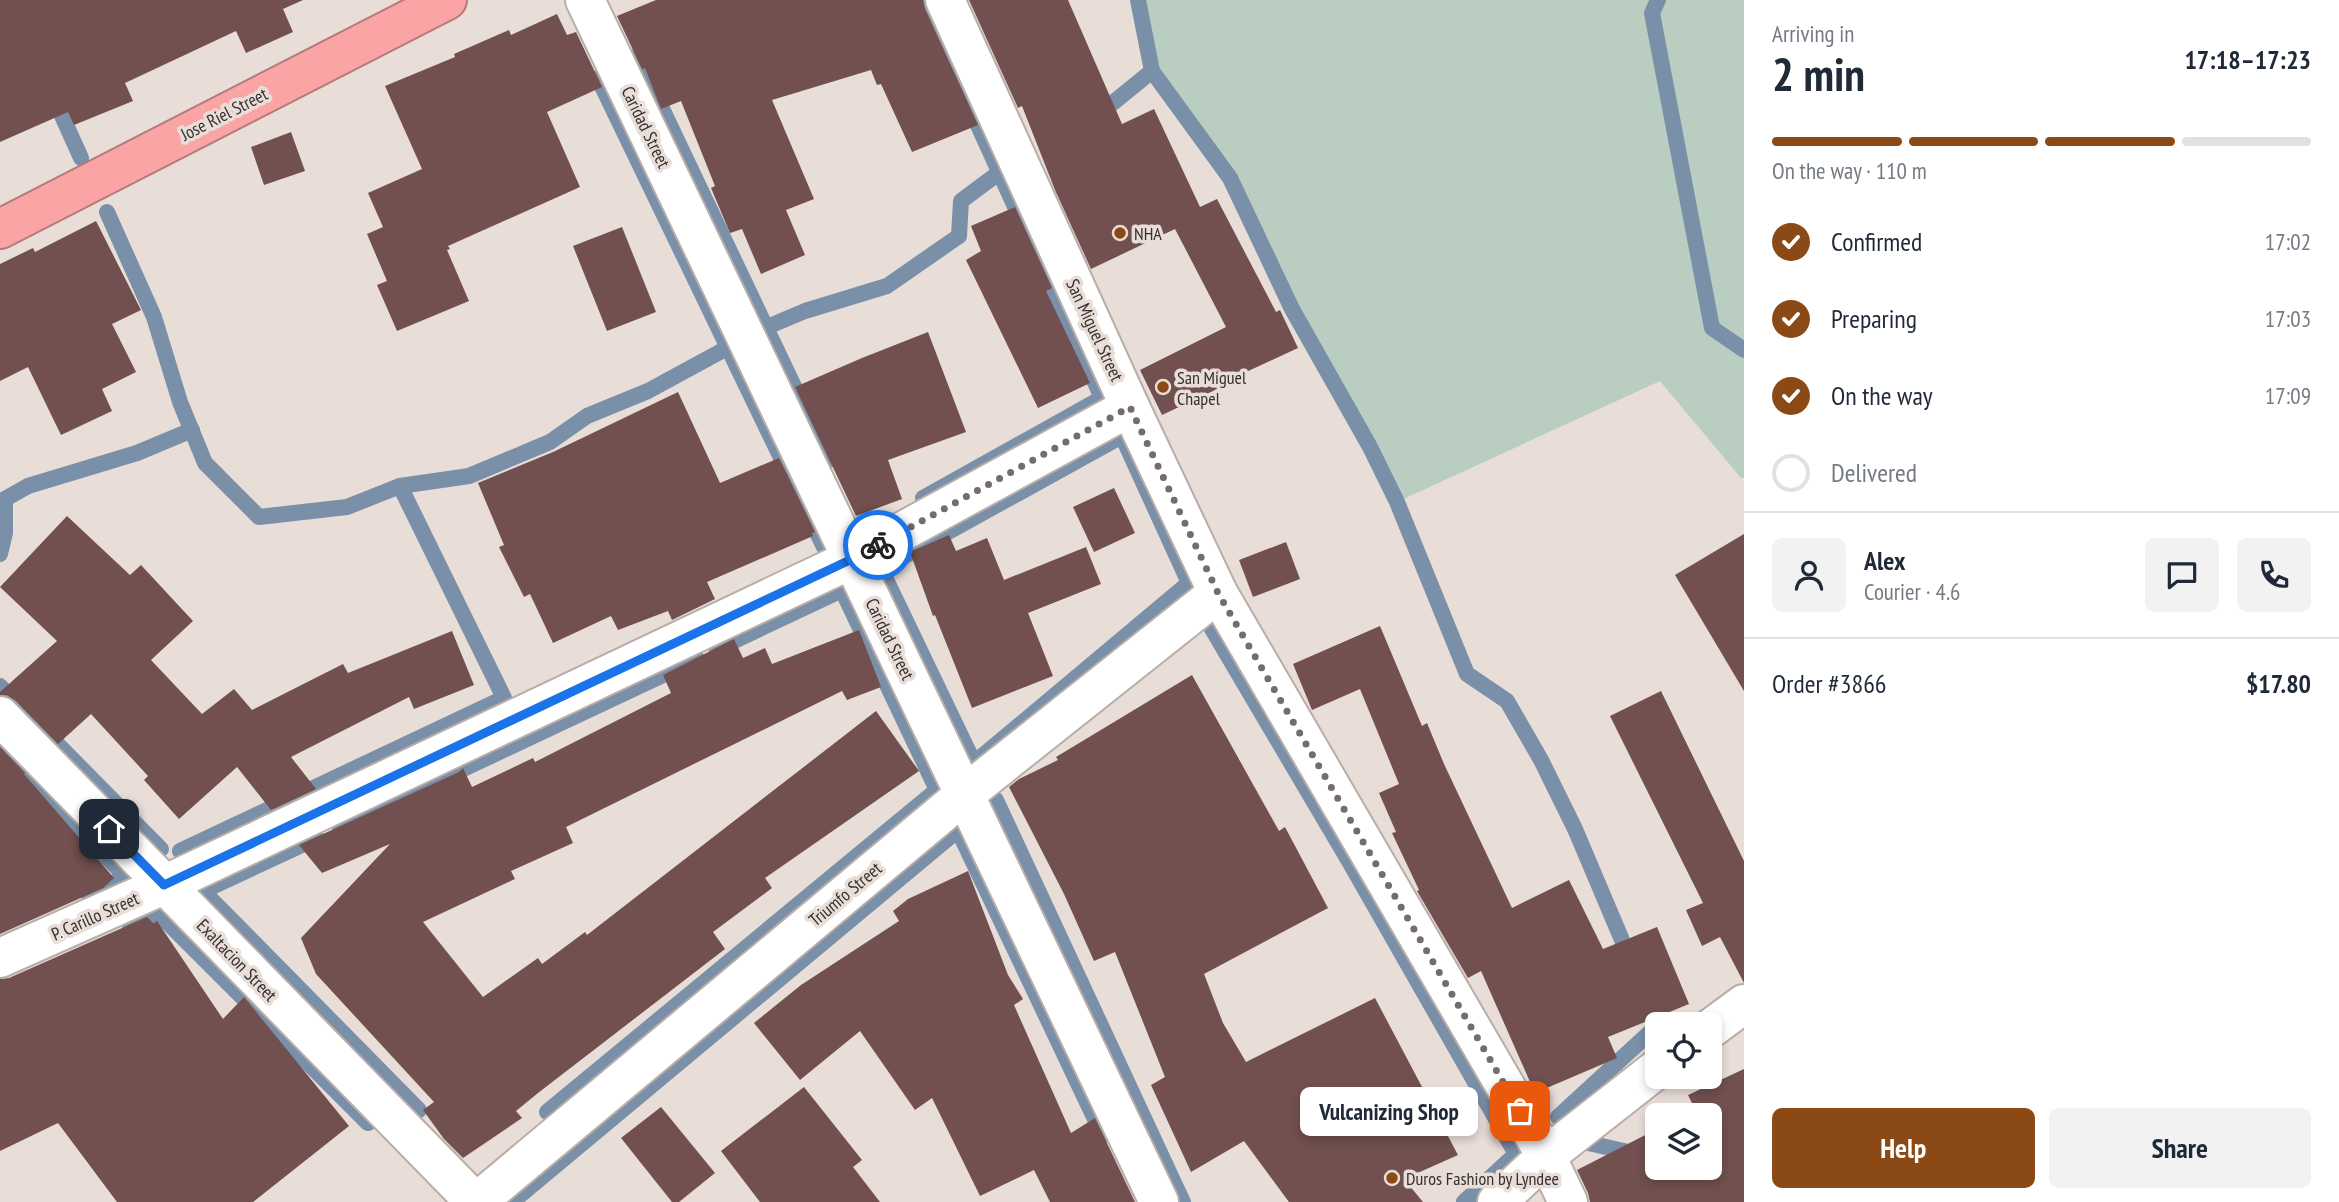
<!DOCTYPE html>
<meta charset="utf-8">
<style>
:root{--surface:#fff;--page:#f2f2f3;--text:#1f2937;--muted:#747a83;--line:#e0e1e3;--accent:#8b4a15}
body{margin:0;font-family:"PT Sans Narrow",sans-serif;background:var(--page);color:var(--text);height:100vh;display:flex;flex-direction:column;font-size:26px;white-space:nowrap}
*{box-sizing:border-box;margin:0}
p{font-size:23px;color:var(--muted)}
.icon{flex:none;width:38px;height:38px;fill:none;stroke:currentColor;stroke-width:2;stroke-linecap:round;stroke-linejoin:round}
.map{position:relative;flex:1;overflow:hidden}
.side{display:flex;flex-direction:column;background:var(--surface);width:595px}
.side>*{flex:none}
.controls{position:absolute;left:1645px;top:1012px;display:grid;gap:14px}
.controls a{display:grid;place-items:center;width:77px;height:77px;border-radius:10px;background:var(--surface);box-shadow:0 4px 10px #0003;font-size:35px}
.pin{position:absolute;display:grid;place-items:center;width:60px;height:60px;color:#fff;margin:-30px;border-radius:14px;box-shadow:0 4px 10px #0006}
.courier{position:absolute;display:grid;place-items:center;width:70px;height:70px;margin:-35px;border:5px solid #1a73e8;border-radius:50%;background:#fff;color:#222;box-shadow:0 2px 9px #0007}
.bubble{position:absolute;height:49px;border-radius:10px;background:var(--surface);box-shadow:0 4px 10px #0003;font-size:23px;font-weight:700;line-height:49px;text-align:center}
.head em{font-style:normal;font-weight:700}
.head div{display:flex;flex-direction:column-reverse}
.head{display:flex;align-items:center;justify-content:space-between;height:119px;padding:0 28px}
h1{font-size:46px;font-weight:700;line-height:52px}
.bar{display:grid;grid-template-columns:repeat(4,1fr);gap:10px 7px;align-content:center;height:84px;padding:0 28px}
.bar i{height:9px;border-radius:5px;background:var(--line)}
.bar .selected{background:var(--accent)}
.bar p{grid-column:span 4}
.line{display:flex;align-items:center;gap:18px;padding:0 28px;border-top:2px solid var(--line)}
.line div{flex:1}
.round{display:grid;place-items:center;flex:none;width:74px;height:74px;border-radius:10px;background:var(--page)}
ol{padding:0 28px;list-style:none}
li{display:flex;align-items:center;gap:21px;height:77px}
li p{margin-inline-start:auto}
li .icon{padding:7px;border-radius:50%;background:var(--accent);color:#fff;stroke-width:4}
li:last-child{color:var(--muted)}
li i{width:38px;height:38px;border:4px solid var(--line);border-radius:50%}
.primary-button{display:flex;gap:14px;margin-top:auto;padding:14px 28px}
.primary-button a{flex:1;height:80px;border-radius:10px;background:var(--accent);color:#fff;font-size:28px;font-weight:700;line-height:80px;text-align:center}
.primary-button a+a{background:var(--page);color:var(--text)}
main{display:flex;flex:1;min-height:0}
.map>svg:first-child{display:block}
.green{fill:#b9cec0}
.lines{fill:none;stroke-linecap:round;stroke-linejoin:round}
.stream{stroke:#7a90a9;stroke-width:16}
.building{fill:#71504f}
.minor-casing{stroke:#b8ada8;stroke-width:42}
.highway-casing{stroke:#b57b7b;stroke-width:42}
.minor{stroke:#fff;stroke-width:38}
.highway{stroke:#faa4a5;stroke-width:38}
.done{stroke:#746d6a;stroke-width:7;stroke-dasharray:0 12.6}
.route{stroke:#1a73e8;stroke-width:9}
.poi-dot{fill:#8b4a15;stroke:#e9ddd8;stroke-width:2.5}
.labels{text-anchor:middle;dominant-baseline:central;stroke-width:7;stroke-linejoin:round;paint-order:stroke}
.street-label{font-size:18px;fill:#35302e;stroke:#e9ddd8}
.poi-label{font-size:18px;fill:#35302e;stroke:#e9ddd8;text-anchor:start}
</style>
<main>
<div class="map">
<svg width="1744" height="1202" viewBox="0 0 1744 1202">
<rect width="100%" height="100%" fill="#e9ddd8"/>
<polygon class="green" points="1138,0 1744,0 1744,478 1741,478 1660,381 1397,502 1370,447 1292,309 1230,178 1152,71"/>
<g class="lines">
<g class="stream">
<polyline points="921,0 1102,398 923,498"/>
<polyline points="1138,0 1152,71 1230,178 1292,309 1370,447 1397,502 1467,674 1507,701 1541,760 1575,829 1630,959"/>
<polyline points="1658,0 1652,13 1712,328 1744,350"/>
<polyline points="637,56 829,460"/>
<polyline points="598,78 824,547"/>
<polyline points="54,98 81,158"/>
<polyline points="1095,113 1114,102 1152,71"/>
<polyline points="107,212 154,317 180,402 205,463 259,517 347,507 400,486 469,476 550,442 587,416 648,391 729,347"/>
<polyline points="767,327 805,311 887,286 959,236 961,201 996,175"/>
<polygon points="1122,436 1189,583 974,763 881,569"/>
<polyline points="0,554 5,533 5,499 28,486 137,453 192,430"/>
<polyline points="1212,629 1350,863 1516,1154 1464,1202"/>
<polyline points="0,686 161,849"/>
<polyline points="0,748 126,877 88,894"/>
<polyline points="996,800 1183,1202"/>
<polyline points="340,827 697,659"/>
<polyline points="317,838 203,891 419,1110"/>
<polyline points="180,851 504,698 400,486"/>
<polyline points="130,925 157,912 368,1123"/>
<polyline points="1647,999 1657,1024"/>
<polyline points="547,1112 937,790 842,590 717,649"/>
<polyline points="1558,1117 1657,1026"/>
<polyline points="1575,1140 1646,1156 1657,1163"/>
<polyline points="512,1202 958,830 1103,1136"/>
</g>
</g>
<g class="building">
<polygon points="0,0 303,0 283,9 293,32 246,53 236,31 125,83 133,101 74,125 68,112 0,142"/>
<polygon points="656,0 923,0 925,9 978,125 912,152 881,84 877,85 871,70 772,100 814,199 786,210 805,255 761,274 742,229 730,233 711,188 715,186 681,101 661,109 645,68 642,69 617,16"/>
<polygon points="969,0 1068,0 1122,124 1154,109 1200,207 1217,199 1276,312 1280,310 1298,348 1244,373 1245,376 1162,415 1140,370 1226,327 1175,229 1091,269 1055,190 1022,106 1018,108"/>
<polygon points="557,14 567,35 576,32 602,87 547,112 580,187 448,246 450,249 447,250 469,301 397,331 377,285 387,281 367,234 383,227 368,193 422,169 385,86 455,57 454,54 509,30 511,35"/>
<polygon points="291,132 305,171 264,185 251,147"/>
<polygon points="1015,207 1052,288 1046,291 1090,383 1038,408 966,260 981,251 971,226"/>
<polygon points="96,221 141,310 112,324 136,372 102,389 112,411 61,435 28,367 0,381 0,264 33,248 35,252"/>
<polygon points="622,227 656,312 607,331 573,246"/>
<polygon points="928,332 966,432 888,460 902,499 856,516 795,387 862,358"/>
<polygon points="678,392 720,483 779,458 815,532 812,533 813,536 707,582 715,599 672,620 668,611 618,630 611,616 553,643 530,594 524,597 499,547 504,545 478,483 553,452"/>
<polygon points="1114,488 1135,533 1094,552 1073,507"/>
<polygon points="67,516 130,575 141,565 193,621 151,660 202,714 234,689 252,710 343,664 348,673 452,631 474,685 414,709 409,697 291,757 316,789 271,810 237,767 179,819 144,780 148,776 91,714 58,744 16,701 7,695 0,695 0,692 57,641 0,587"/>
<polygon points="1744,534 1744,691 1675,575"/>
<polygon points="949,535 956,551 987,538 1004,580 1086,547 1101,584 1028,613 1053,676 972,708 935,615 933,616 910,552"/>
<polygon points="1286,542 1300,579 1253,597 1239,560"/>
<polygon points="1380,626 1422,726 1427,723 1444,764 1512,908 1569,880 1603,949 1657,927 1689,1004 1608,1037 1617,1058 1535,1093 1481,971 1468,978 1417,891 1419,890 1392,833 1396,832 1379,793 1399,784 1360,689 1312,710 1293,664"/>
<polygon points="859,630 881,687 847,700 842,691 566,827 573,843 511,871 515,879 423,922 483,997 538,958 542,964 585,932 587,935 876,711 919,771 765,878 772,888 713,932 725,949 538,1093 516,1111 522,1118 463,1158 444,1139 423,1110 434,1102 316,974 301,938 390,844 322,873 299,845 459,772 463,768 472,787 533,758 535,762 671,693 663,675 734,639 743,658 765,648 772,664"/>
<polygon points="1192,675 1279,831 1285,827 1328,908 1204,974 1223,1023 1246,1062 1375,998 1458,1155 1404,1179 1423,1202 1289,1202 1244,1141 1191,1172 1151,1085 1165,1077 1115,952 1094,961 1064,894 1009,787 1019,779 1058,760 1056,757"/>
<polygon points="1661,691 1744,861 1744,983 1720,937 1702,946 1686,910 1703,903 1610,716"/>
<polygon points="0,747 25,773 24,774 114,878 103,888 0,934"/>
<polygon points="968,871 1008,975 1023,999 1014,1005 1071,1133 1095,1118 1135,1202 1050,1202 1034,1170 980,1196 932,1098 915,1110 860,1031 800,1080 754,1023 801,985 899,921 893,911 908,899"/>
<polygon points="147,917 153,923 157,921 223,1019 244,997 349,1126 253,1202 117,1202 58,1123 0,1151 0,979 9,978"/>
<polygon points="1744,1069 1744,1202 1590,1202 1588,1193 1577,1170 1657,1129 1657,1167 1710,1167 1710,1115 1684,1115 1695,1109 1688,1095"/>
<polygon points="804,1087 862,1160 853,1167 880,1202 760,1202 721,1151"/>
<polygon points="661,1107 715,1173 679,1202 672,1202 621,1138"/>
</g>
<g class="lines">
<g class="minor-casing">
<g id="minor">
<polyline points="585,0 1159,1202"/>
<polyline points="945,0 1130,407 1218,593 1546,1156 1568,1202"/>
<polyline points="0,716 475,1202"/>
<polyline points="0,958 164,885 852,559 1130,407"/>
<polyline points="1710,1029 1744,1004"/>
<polyline points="477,1202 965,794 1218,593"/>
<polyline points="1497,1202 1546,1156 1657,1069"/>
</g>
</g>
<g class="highway-casing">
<polyline id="highway" points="0,229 447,0"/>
</g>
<use href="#minor" class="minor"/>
<use href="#highway" class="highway"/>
</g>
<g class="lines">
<polyline class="done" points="878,545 1130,407 1218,593 1520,1111"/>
<polyline class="route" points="109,829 164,885 852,559 878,545"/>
</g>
<g class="poi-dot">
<circle cx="1120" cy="233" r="7"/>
<circle cx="1163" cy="387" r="7"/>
<circle cx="1392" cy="1178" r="7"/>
</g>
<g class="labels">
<g class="street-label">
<text transform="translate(224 114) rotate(-27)">Jose Riel Street</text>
<text transform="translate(646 127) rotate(64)">Caridad Street</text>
<text transform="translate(1095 330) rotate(65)">San Miguel Street</text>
<text transform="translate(890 639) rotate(64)">Caridad Street</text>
<text transform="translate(845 894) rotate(-40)">Triumfo Street</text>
<text transform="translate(95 916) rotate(-24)">P. Carillo Street</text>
<text transform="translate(237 960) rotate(46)">Exaltacion Street</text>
</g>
<g class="poi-label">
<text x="1134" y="233">NHA</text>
<text x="1177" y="377">San Miguel<tspan x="1177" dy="21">Chapel</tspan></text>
<text x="1406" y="1178">Duros Fashion by Lyndee</text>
</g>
</g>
</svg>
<div class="controls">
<a><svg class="icon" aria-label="locate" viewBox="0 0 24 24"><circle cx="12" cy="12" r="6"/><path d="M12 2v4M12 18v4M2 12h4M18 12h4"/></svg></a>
<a><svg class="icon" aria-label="layers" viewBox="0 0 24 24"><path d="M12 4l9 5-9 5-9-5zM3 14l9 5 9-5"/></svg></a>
</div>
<div class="pin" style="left:1520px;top:1111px;background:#ea580c"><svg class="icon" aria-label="bag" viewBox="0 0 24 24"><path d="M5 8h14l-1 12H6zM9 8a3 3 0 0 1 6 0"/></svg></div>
<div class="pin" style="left:109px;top:829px;background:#1f2937"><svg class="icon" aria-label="home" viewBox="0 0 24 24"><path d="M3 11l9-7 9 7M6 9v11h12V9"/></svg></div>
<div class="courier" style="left:878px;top:545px"><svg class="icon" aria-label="bike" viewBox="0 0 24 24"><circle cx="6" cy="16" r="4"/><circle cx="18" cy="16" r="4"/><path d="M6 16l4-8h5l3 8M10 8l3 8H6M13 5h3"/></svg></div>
<div class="bubble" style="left:1300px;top:1087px;width:178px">Vulcanizing Shop</div>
</div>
<section class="side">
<div class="head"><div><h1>2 min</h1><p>Arriving in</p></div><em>17:18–17:23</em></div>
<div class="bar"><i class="selected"></i><i class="selected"></i><i class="selected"></i><i></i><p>On the way · 110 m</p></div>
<ol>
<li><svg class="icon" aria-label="check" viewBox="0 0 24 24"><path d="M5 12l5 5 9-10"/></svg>Confirmed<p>17:02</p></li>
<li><svg class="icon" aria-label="check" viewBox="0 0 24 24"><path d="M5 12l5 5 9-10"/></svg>Preparing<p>17:03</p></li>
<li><svg class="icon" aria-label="check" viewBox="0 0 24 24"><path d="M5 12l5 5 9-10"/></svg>On the way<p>17:09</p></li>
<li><i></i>Delivered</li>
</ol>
<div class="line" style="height:126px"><a class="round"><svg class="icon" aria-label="person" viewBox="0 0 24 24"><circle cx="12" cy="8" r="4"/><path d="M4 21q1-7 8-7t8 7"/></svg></a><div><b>Alex</b><p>Courier · 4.6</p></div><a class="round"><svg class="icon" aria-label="chat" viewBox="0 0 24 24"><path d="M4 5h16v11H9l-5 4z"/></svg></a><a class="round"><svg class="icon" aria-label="phone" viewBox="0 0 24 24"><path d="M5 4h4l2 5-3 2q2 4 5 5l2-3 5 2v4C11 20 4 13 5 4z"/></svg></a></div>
<div class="line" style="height:91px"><div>Order #3866</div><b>$17.80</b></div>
<div class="primary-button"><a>Help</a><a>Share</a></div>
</section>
</main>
